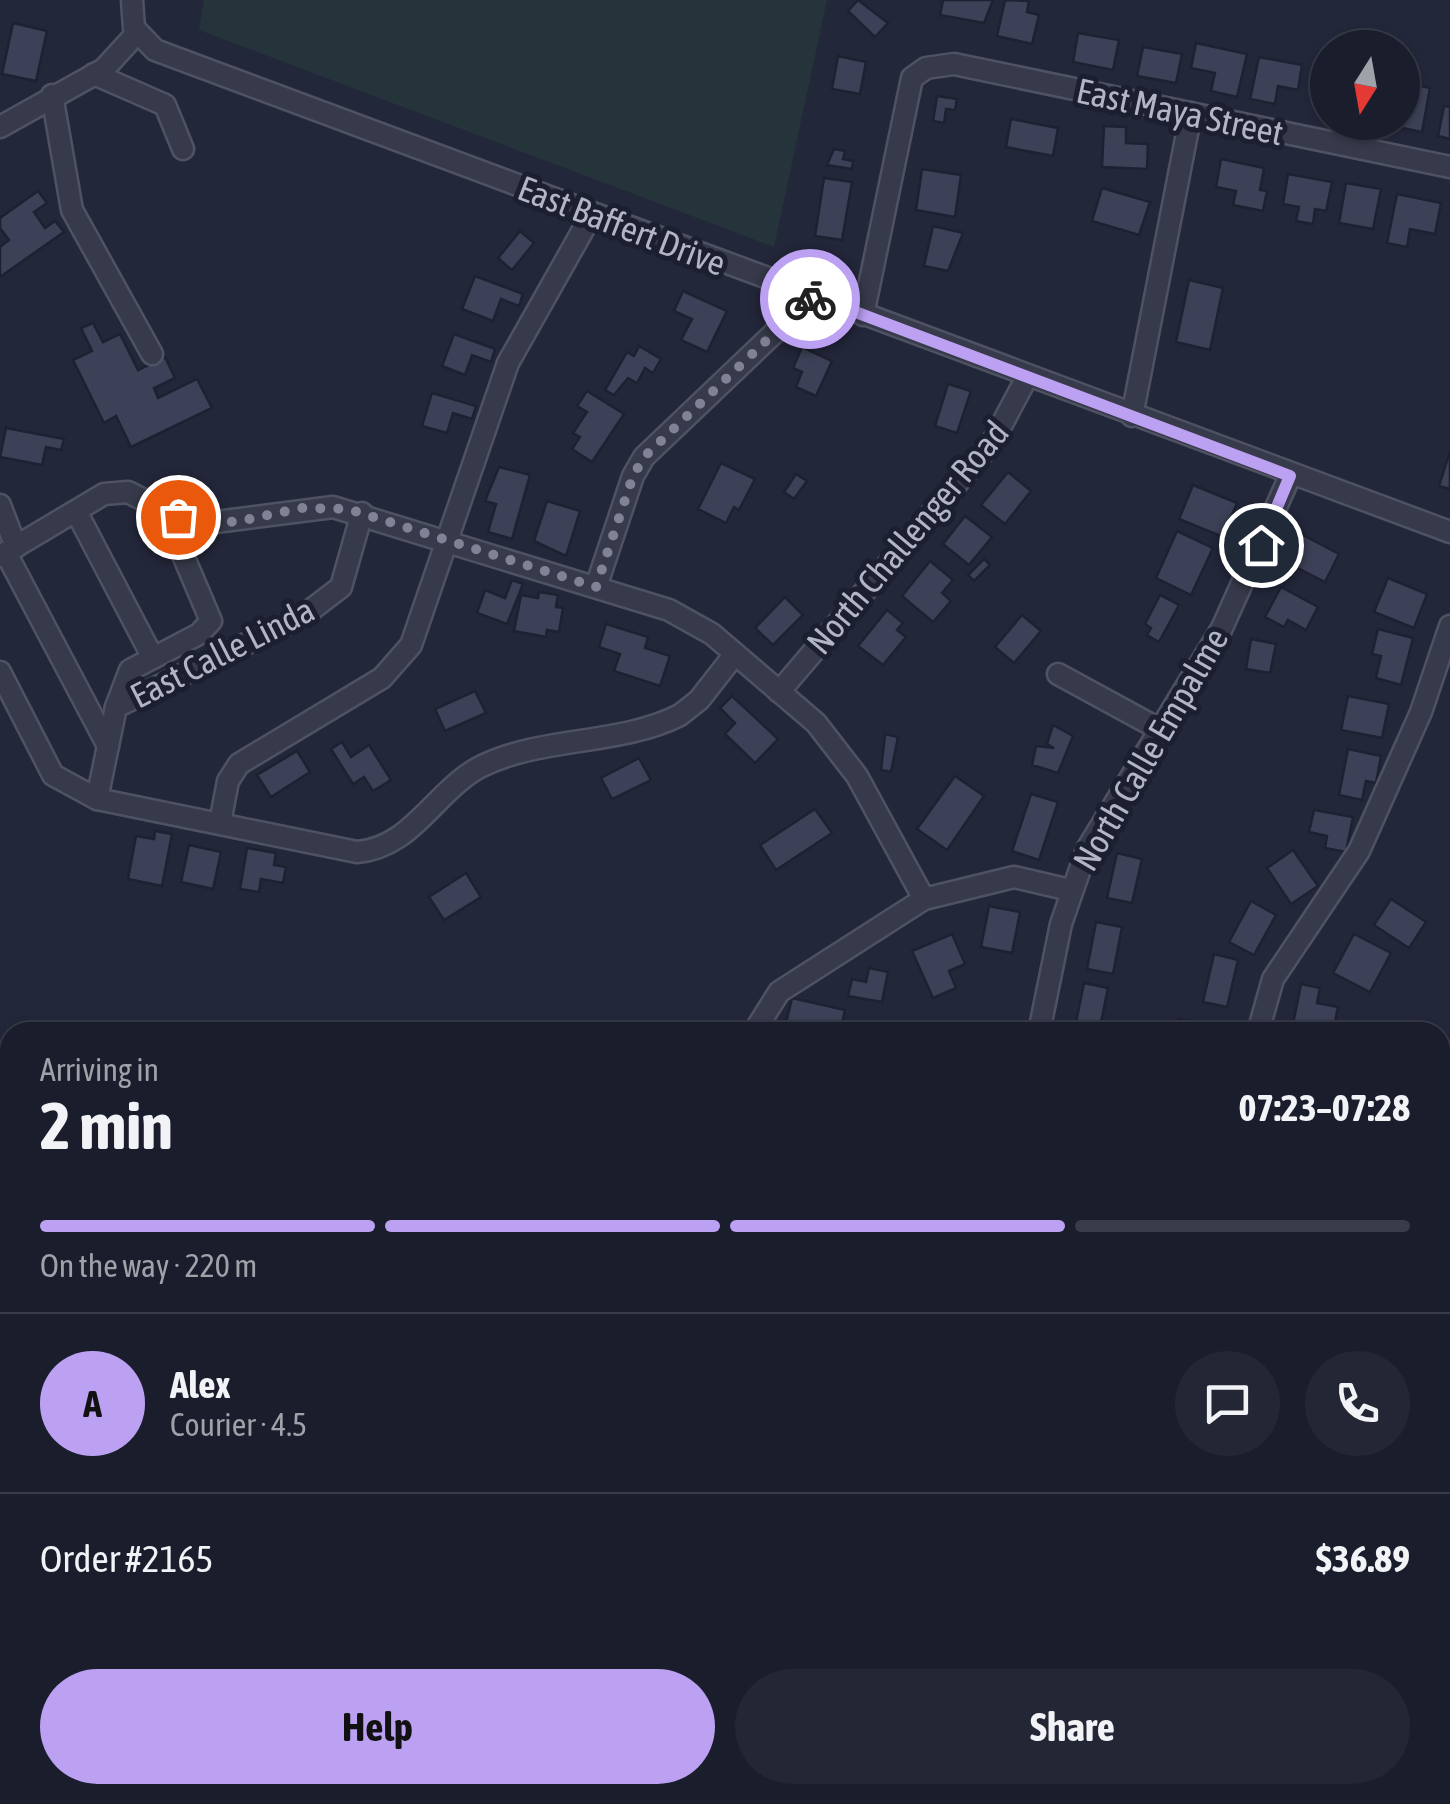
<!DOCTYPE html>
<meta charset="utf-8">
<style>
:root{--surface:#1a1d2c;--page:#232634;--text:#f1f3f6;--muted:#9fa2a9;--line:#383b48;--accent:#bca0f2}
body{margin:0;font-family:"Asap Condensed",sans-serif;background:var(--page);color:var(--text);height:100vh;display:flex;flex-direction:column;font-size:38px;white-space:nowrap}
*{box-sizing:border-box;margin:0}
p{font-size:32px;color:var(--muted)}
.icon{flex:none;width:55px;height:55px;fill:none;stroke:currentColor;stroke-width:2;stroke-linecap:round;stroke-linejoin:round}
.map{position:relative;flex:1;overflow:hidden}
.details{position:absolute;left:0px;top:1022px;width:1450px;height:782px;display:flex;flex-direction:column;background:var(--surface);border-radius:30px 30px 0 0;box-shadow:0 2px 8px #0004,0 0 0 2px var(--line)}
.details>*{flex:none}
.needle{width:65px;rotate:191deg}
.fabs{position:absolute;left:1310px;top:30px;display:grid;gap:20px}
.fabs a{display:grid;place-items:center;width:110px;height:110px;border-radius:50%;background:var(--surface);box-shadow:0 2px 8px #0004,0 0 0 2px var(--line);font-size:50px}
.pin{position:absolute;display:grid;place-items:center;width:85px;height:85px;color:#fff;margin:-42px;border:5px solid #fff;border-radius:50%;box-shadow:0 2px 10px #0007}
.courier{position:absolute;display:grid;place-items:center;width:100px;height:100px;margin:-50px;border:8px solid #bca0f2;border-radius:50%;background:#fff;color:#222;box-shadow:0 2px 12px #0007}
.head em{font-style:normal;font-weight:700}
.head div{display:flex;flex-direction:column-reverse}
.head{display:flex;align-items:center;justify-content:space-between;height:170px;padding:0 40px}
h1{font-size:65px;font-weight:700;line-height:75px}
.bar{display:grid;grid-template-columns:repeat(4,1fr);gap:15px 10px;align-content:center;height:120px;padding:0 40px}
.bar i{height:12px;border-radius:8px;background:var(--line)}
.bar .selected{background:var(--accent)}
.bar p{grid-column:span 4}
.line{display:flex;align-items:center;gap:25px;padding:0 40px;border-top:2px solid var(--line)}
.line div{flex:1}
.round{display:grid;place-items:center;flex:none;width:105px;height:105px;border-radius:52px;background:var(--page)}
.button{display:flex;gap:20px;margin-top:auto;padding:20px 40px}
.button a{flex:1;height:115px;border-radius:60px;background:var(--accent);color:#111;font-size:40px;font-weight:700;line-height:115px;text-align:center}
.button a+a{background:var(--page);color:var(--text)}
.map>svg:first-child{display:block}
.green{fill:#25333b}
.building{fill:#3d4157;stroke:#1e2131;stroke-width:2.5}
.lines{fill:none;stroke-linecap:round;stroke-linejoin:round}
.minor-casing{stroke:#4f5262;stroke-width:25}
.minor{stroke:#373a4a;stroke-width:20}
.done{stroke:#808395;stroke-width:10;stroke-dasharray:0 18}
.route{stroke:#bca0f2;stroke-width:12}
.labels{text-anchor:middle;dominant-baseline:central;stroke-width:10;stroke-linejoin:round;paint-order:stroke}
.street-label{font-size:35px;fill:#b2b5c6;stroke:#1c1f2f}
</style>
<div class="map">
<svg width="1450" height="1804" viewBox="0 0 1450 1804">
<rect width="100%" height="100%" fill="#23273a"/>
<polygon class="green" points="204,0 827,0 774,247 199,30"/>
<g class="building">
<polygon points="858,0 888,23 875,37 848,11"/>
<polygon points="943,0 993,0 984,23 940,15"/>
<polygon points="1005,0 1029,1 1027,12 1039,15 1032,44 997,36"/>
<polygon points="13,23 47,31 36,81 2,74"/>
<polygon points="1078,33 1119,40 1113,70 1073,62"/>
<polygon points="1196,43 1247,54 1237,97 1211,91 1215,73 1191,68"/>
<polygon points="1143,47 1182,54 1176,83 1137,76"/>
<polygon points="838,56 866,62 860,94 832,89"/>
<polygon points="1259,57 1302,65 1298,90 1278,86 1275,104 1250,99"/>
<polygon points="1412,84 1430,88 1422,132 1378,123 1402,122 1402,95 1410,96"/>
<polygon points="1319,92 1328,94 1328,113 1316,111"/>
<polygon points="937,96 957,99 955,110 946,109 944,123 933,121"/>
<polygon points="1444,106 1450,107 1450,139 1438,136"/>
<polygon points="1011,119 1058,128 1053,156 1006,147"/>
<polygon points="1104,126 1126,127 1126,143 1148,144 1147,169 1102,167"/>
<polygon points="834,149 845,151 843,159 853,161 852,169 827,165"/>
<polygon points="1221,159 1264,168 1260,190 1267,191 1263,211 1233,205 1236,191 1216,187"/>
<polygon points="922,169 961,175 955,217 916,210"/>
<polygon points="1288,174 1332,182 1326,211 1315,209 1313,224 1296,221 1299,207 1283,204"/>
<polygon points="824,178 852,182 842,240 815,236"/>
<polygon points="1346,183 1381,189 1373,229 1339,223"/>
<polygon points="1102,188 1150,202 1139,235 1092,221"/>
<polygon points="38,191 47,203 34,212 45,228 55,221 64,232 0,277 0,247 9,240 0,228 0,218"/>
<polygon points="1397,194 1441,203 1435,234 1410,229 1407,247 1387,243"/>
<polygon points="933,226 963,233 948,271 924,266"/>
<polygon points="520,231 534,243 512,270 498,258"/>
<polygon points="475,276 523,294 519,306 501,299 493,321 462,309"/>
<polygon points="1189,280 1223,288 1210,350 1176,342"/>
<polygon points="683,291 727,311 707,352 681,340 692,319 674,311"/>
<polygon points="93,323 103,342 120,334 138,370 165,357 175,378 154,388 158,398 197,379 212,408 131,447 116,416 104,423 73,360 92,351 81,328"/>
<polygon points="454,334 495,349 491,362 472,355 465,375 442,366"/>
<polygon points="639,346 661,359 653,373 645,368 637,383 628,378 614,395 605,390 627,352 634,356"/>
<polygon points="802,347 832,361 816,396 796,387 802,372 793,368"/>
<polygon points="948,384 971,391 957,433 935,426"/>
<polygon points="587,391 624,414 592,462 572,449 580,437 573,433 587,412 577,406"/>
<polygon points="432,393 476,406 472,419 453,413 447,433 422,426"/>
<polygon points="6,428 64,439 61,450 46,447 42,465 0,457"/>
<polygon points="1450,451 1450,489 1439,486"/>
<polygon points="721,463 755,479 739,510 734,507 726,523 698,509"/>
<polygon points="499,467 530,475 512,539 488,532 496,504 485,501"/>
<polygon points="1008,472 1031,491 1005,524 981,505"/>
<polygon points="796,474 807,481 794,499 784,492"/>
<polygon points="1193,485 1237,503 1223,537 1179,519"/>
<polygon points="547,501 580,511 566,556 534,541"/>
<polygon points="965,516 992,537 969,565 943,544"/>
<polygon points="1177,531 1213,548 1191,595 1156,578"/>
<polygon points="1301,534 1339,554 1325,582 1286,562"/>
<polygon points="984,559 990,565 974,581 968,575"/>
<polygon points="930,561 953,580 942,593 951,601 933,622 902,596"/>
<polygon points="1388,578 1427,594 1414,628 1374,612"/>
<polygon points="512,580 523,584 507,624 477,613 485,590 505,598"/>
<polygon points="1281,587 1318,607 1306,630 1288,620 1284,627 1265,617"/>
<polygon points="539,592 558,595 556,607 563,608 559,632 547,630 546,637 514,631 521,595 538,598"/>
<polygon points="1160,595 1179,605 1159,642 1147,635 1151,628 1145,624"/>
<polygon points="785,597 803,615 773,645 755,628"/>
<polygon points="887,610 903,623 897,630 906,637 883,665 858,646"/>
<polygon points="1022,615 1041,631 1014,663 995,647"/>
<polygon points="606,624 648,637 645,648 670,656 660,686 614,671 620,654 599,647"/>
<polygon points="1378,629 1413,638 1401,685 1376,678 1381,656 1372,654"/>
<polygon points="1251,639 1276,644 1270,673 1246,669"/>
<polygon points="475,691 486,713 445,731 435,709"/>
<polygon points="732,696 778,739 755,763 725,734 735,723 720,708"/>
<polygon points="1348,696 1389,704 1382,738 1341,730"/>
<polygon points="1053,725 1073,736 1058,773 1032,765 1036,746 1054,748 1047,744"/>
<polygon points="885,734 898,737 891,772 881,770"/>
<polygon points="342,742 351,757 369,745 391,780 373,791 364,777 353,784 331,749"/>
<polygon points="1348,749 1381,756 1376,783 1366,781 1362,800 1339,795"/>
<polygon points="297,751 310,772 271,797 257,775"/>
<polygon points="639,758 651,780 612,799 601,778"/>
<polygon points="955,776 984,796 947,850 917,829"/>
<polygon points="1031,794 1058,802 1039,860 1012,851"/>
<polygon points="815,809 832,833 776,870 760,845"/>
<polygon points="1314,810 1353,817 1346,852 1325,848 1327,836 1309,832"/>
<polygon points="155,831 172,834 162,886 128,879 136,836 154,839"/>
<polygon points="189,845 221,852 213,889 181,882"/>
<polygon points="247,848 276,853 274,865 286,867 283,883 261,879 259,892 240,889"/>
<polygon points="1293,850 1318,886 1291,904 1267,868"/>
<polygon points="1117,853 1142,859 1132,903 1107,898"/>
<polygon points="466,873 481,897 444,920 429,897"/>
<polygon points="1391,899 1426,922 1409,948 1374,925"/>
<polygon points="1251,901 1276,915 1254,955 1229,942"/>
<polygon points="989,906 1020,912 1012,953 981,947"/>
<polygon points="1096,922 1122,927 1113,974 1087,969"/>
<polygon points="952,934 965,964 949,971 956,988 933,998 912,951"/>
<polygon points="1354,934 1391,953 1370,992 1333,973"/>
<polygon points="1214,954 1238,960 1227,1007 1203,1002"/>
<polygon points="869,968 888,972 882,1002 848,996 852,979 866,982"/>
<polygon points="1084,983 1108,988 1099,1032 1074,1032"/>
<polygon points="1301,984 1320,988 1317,1003 1338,1007 1333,1032 1313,1032 1314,1028 1293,1024"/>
<polygon points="792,998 845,1010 840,1032 784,1031"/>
<polygon points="1179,1019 1221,1027 1220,1032 1176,1032"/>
<polygon points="1440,1336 1450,1340 1440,1379"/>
</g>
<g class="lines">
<g class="minor-casing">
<g id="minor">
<polyline points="132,0 134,28 155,50 1450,532"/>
<polyline points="94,74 165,105 183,149"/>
<polyline points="52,95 72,210 152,354"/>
<polyline points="0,127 104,69 137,33"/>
<polyline points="863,315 912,78 926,68 954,64 1450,167"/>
<polyline points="1132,416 1191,113"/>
<polyline points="0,505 16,547"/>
<polyline points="76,511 153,658"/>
<polyline points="6,553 108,746"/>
<polyline points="0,556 104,494 128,492 177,517 208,523 333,507 669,610 712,634 816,723 857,776 924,899"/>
<polyline points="596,587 633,476 644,457 813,296"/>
<path d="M0 672 53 775 97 799 357 852C412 848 435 791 480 767 541 736 619 746 680 715L699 700 735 654"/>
<polyline points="1058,674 1159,729"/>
<polyline points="779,692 993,441 1027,377"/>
<polyline points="116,707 130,670 199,634 211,621 163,508"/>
<polyline points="97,799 116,707 303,616 341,587 362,513"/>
<polyline points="220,823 228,781 239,764 382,678 411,645 508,363 592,214"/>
<polyline points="754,1032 779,992 924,899 1014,877 1070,890"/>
<polyline points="1039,1032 1061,924 1087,849 1222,628 1290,476"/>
<polyline points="1258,1032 1273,979 1359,851 1421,712 1450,626"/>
<polyline points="1440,1287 1450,1289"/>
<polyline points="1440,1450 1450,1437"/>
</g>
</g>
<use href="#minor" class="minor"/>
</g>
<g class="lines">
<polyline class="done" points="178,517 235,522 302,508 348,509 596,587 633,476 644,457 810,299"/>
<polyline class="route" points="810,299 813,296 1290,476 1261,545"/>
</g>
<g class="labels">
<g class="street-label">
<text transform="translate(1180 111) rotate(12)">East Maya Street</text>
<text transform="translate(622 225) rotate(21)">East Baffert Drive</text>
<text transform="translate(907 537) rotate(-50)">North Challenger Road</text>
<text transform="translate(222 652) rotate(-27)">East Calle Linda</text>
<text transform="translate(1150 749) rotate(-60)">North Calle Empalme</text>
</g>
</g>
</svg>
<div class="fabs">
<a><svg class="needle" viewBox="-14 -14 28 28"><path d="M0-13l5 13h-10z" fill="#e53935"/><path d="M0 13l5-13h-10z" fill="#9fa2a9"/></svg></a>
</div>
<div class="pin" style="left:178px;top:517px;background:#ea580c"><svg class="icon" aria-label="bag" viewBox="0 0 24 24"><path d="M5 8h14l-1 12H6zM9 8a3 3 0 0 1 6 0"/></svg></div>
<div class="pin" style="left:1261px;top:545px;background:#1f2937"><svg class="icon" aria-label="home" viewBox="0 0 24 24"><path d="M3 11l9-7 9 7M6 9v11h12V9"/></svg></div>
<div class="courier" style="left:810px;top:299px"><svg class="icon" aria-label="bike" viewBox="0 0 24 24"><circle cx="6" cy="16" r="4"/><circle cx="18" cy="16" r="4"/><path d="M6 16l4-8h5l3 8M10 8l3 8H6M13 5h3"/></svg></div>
<section class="details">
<div class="head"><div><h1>2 min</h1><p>Arriving in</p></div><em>07:23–07:28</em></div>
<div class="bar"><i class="selected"></i><i class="selected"></i><i class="selected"></i><i></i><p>On the way · 220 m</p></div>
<div class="line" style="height:180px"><b class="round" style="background:var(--accent);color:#111">A</b><div><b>Alex</b><p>Courier · 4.5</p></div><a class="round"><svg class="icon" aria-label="chat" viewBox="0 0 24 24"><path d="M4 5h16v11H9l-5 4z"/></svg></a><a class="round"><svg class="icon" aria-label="phone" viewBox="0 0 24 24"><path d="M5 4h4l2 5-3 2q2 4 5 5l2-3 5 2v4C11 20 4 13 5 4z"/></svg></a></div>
<div class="line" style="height:130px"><div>Order #2165</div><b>$36.89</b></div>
<div class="button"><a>Help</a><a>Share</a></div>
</section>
</div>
